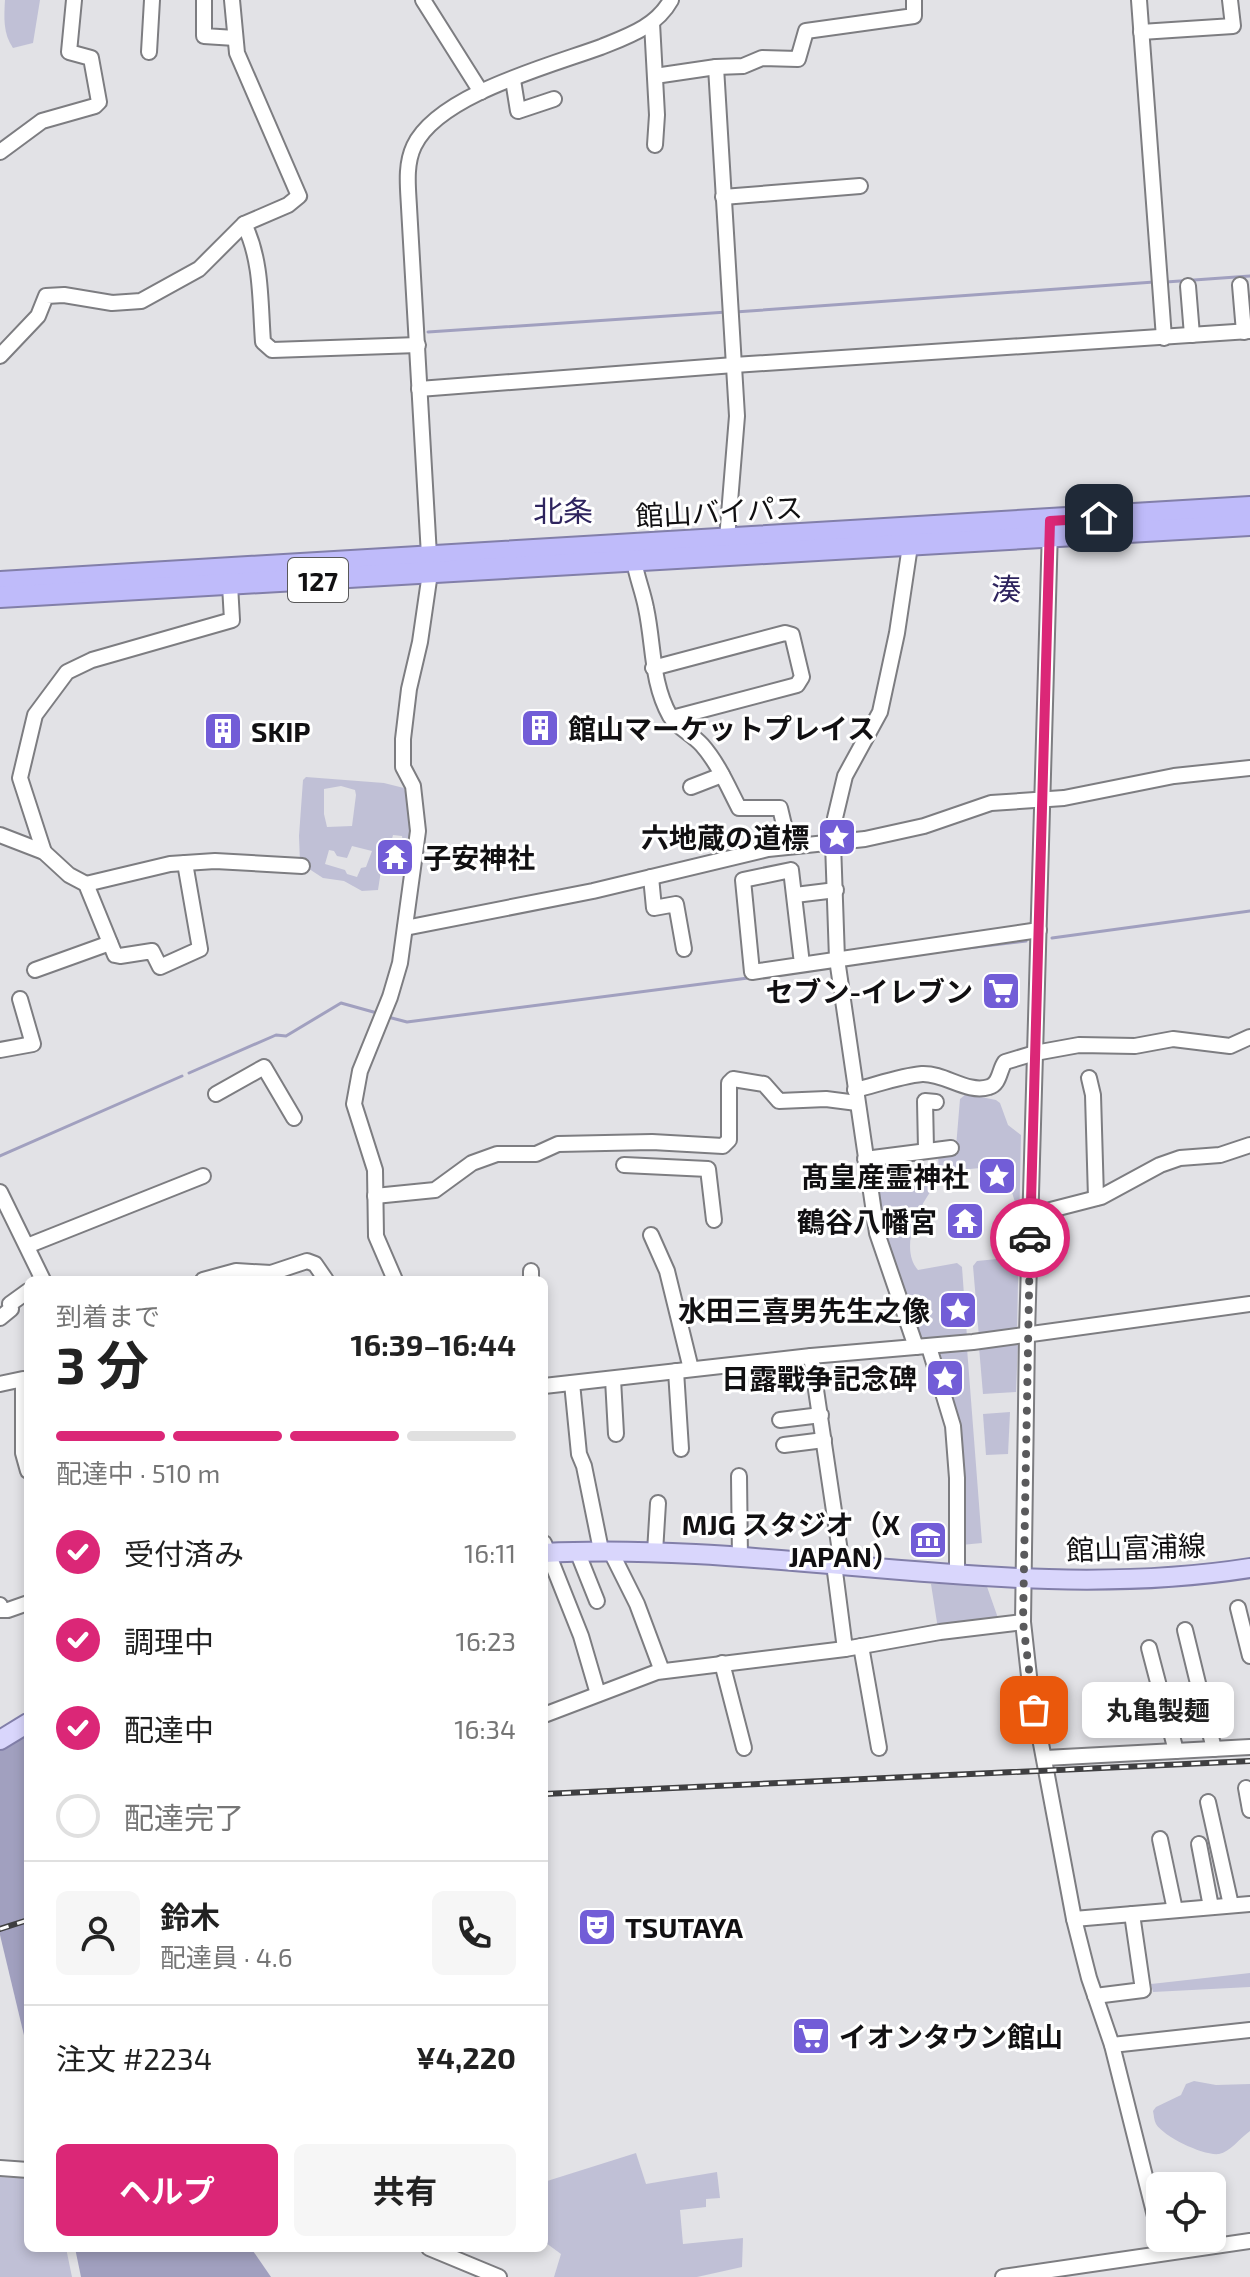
<!DOCTYPE html>
<html lang="ja">
<meta charset="utf-8">
<style>
:root{--surface:#fff;--page:#f6f6f6;--text:#222;--muted:#767676;--line:#e0e0e0;--accent:#db2777}
body{margin:0;font-family:"Exo 2","Noto Sans JP",sans-serif;background:var(--page);color:var(--text);height:100vh;display:flex;flex-direction:column;font-size:30px;white-space:nowrap}
*{box-sizing:border-box;margin:0}
p{font-size:26px;color:var(--muted)}
.icon{flex:none;width:44px;height:44px;fill:none;stroke:currentColor;stroke-width:2;stroke-linecap:round;stroke-linejoin:round}
.map{position:relative;flex:1;overflow:hidden}
.drawer{position:absolute;left:24px;top:1276px;width:524px;height:976px;display:flex;flex-direction:column;background:var(--surface);border-radius:12px;box-shadow:0 4px 12px #0003}
.drawer>*{flex:none}
.controls{position:absolute;left:1146px;top:2172px;display:grid;gap:16px}
.controls a{display:grid;place-items:center;width:80px;height:80px;border-radius:12px;background:var(--surface);box-shadow:0 4px 12px #0003;font-size:40px}
.pin{position:absolute;display:grid;place-items:center;width:68px;height:68px;color:#fff;margin:-34px;border-radius:16px;box-shadow:0 4px 12px #0006}
.courier{position:absolute;display:grid;place-items:center;width:80px;height:80px;margin:-40px;border:6px solid #db2777;border-radius:50%;background:#fff;color:#222;box-shadow:0 2px 10px #0007}
.bubble{position:absolute;height:56px;border-radius:12px;background:var(--surface);box-shadow:0 4px 12px #0003;font-size:26px;font-weight:700;line-height:56px;text-align:center}
.headline em{font-style:normal;font-weight:700}
.headline div{display:flex;flex-direction:column-reverse}
.headline{display:flex;align-items:center;justify-content:space-between;height:136px;padding:0 32px}
h1{font-size:52px;font-weight:700;line-height:60px}
.bar{display:grid;grid-template-columns:repeat(4,1fr);gap:12px 8px;align-content:center;height:96px;padding:0 32px}
.bar i{height:10px;border-radius:6px;background:var(--line)}
.bar .current{background:var(--accent)}
.bar p{grid-column:span 4}
.line{display:flex;align-items:center;gap:20px;padding:0 32px;border-top:2px solid var(--line)}
.line div{flex:1}
.round{display:grid;place-items:center;flex:none;width:84px;height:84px;border-radius:12px;background:var(--page)}
ol{padding:0 32px;list-style:none}
li{display:flex;align-items:center;gap:24px;height:88px}
li p{margin-inline-start:auto}
li .icon{padding:8px;border-radius:50%;background:var(--accent);color:#fff;stroke-width:4}
li:last-child{color:var(--muted)}
li i{width:44px;height:44px;border:4px solid var(--line);border-radius:50%}
.cta{display:flex;gap:16px;margin-top:auto;padding:16px 32px}
.cta a{flex:1;height:92px;border-radius:12px;background:var(--accent);color:#fff;font-size:32px;font-weight:700;line-height:92px;text-align:center}
.cta a+a{background:var(--page);color:var(--text)}
.map>svg:first-child{display:block}
.green{fill:#c0c0d6;fill-rule:evenodd}
.water{fill:#a1a0bf}
.lines{fill:none;stroke-linecap:round;stroke-linejoin:round}
.stream{stroke:#a1a0bf;stroke-width:3}
.minor-casing{stroke:#7d7d81;stroke-width:18}
.major-casing{stroke:#827fa9;stroke-width:22}
.highway-casing{stroke:#827fa9;stroke-width:24}
.minor{stroke:#fff;stroke-width:14}
.major{stroke:#d9d6fc;stroke-width:18}
.highway{stroke:#bfbbfa;stroke-width:20}
.rail-casing{stroke:#3f3f41;stroke-width:6}
.rail{stroke:#fff;stroke-width:3;stroke-dasharray:9;stroke-linecap:butt}
.done{stroke:#5a5a5c;stroke-width:8;stroke-dasharray:0 14.4}
.route{stroke:#db2777;stroke-width:10}
.labels{text-anchor:middle;dominant-baseline:central;stroke-width:6;stroke-linejoin:round;paint-order:stroke}
.shield{fill:#fff;stroke:#585859;stroke-width:2}
.shield-label{font-size:26px;font-weight:bold;fill:#111012}
.street-label{font-size:28px;fill:#111012;stroke:#fff}
.poi-label{font-size:28px;font-weight:bold;fill:#111012;stroke:#fff;text-anchor:end}
.neighbourhood-label{font-size:30px;fill:#2e245e;stroke:#fff}
</style>
<div class="map">
<svg width="1250" height="2277" viewBox="0 0 1250 2277">
<rect width="100%" height="100%" fill="#e2e2e6"/>
<g class="green">
<path d="M5 0H40L33 43 13 48C3 34 4 17 5 0Z"/>
<path d="M306 777 384 783 404 788C413 813 414 834 407 859H405L402 836 393 835 386 861 382 864 378 890 362 891 344 881 323 878 300 863 299 836 303 780ZM341 786 355 790 356 795 352 826 327 827 324 814V789ZM352 846 372 851 366 867 361 868 357 877 347 874 345 870 325 864 329 850 334 851 337 856 347 858Z"/>
<path d="M966 1094 996 1100 1000 1103 1008 1125 1021 1135 1017 1332 979 1337 973 1266 977 1261 1007 1258 1017 1209 1005 1169 1000 1166 950 1171C927 1187 895 1244 918 1270L957 1263 962 1267 967 1337 925 1343 913 1331 880 1233 873 1186 877 1182 936 1176 939 1172 938 1154 956 1147 960 1099Z"/>
<polygon points="1018,1342 1016,1392 983,1394 979,1347"/>
<polygon points="967,1348 982,1543 961,1545 962,1478 937,1359 943,1351"/>
<polygon points="1010,1412 1008,1454 986,1455 983,1414"/>
<polygon points="940,1578 985,1581 998,1618 938,1629 931,1584 940,1584"/>
<polygon points="1250,1973 1250,1987 1153,1992 1151,1984"/>
<path d="M1194 2081 1216 2085 1250 2084V2131C1240 2138 1230 2152 1219 2154 1204 2156 1164 2137 1156 2124 1154 2120 1154 2116 1153 2111L1156 2107 1181 2095 1186 2084Z"/>
<polygon points="636,2153 646,2184 717,2172 720,2198 706,2199 706,2207 680,2210 683,2244 743,2238 742,2267 697,2277 554,2277 561,2254 546,2243 544,2238 544,2182"/>
<polygon points="0,2177 28,2178 28,2248 66,2248 72,2277 0,2277"/>
</g>
<g class="water">
<polygon points="28,1733 28,2052 0,1935 0,1751"/>
<polygon points="75,2248 251,2248 271,2277 81,2277"/>
</g>
<g class="lines">
<g class="stream">
<polyline points="1166,282 1250,276"/>
<polyline points="735,312 1154,282"/>
<polyline points="428,332 727,312"/>
<polyline points="1052,938 1250,911"/>
<polyline points="934,952 1026,941"/>
<polyline points="388,1017 407,1022 748,978"/>
<polyline points="189,1073 276,1035 286,1036 341,1003 377,1013"/>
<polyline points="0,1156 182,1076"/>
</g>
<g class="minor-casing">
<g id="minor">
<polyline points="204,0 204,36 235,38"/>
<polyline points="423,0 481,92"/>
<polyline points="1139,0 1164,338"/>
<polyline points="652,23 657,115 655,145"/>
<polyline points="1141,32 1233,26 1230,0"/>
<polyline points="149,52 152,0"/>
<polyline points="716,67 737,416 727,539"/>
<polyline points="655,76 716,67 743,66 762,58 798,59 806,31 914,16 914,0"/>
<polyline points="513,80 518,111 554,99"/>
<polyline points="0,152 42,121 95,106 99,102 91,58 69,52 74,0"/>
<polyline points="723,197 860,186"/>
<path d="M244 224C262 260 260 302 263 342L272 350 418 345"/>
<polyline points="1240,285 1244,332"/>
<polyline points="1188,286 1192,335"/>
<polyline points="0,356 38,316 46,296 64,295 112,303 141,301 199,269 244,224 288,205 299,196 237,53 232,0"/>
<polyline points="419,389 734,365 1250,331"/>
<polyline points="1050,529 1027,1334 1023,1622 1030,1685 1074,1919 1089,1978 1112,2045 1160,2236"/>
<polyline points="910,546 897,633 880,712 845,776 835,818 833,843 837,959 877,1233 916,1347"/>
<path d="M634 561C637 578 643 592 646 608 654 645 651 682 670 716 678 728 692 734 702 745 718 763 728 787 739 808H780L789 846"/>
<polyline points="653,668 785,633 792,635 802,677 797,685 672,718"/>
<polyline points="691,787 722,775"/>
<polyline points="0,835 44,852 69,875 86,884 115,955 120,956 152,951 160,967 200,949 185,863"/>
<polyline points="44,852 20,778 35,715 67,672 92,660 232,620 230,585"/>
<polyline points="651,877 654,908 676,904 684,949"/>
<polyline points="86,884 170,864 215,861 302,866"/>
<polyline points="795,895 836,890"/>
<polyline points="405,928 593,891 768,849 865,839 924,826 991,803 1064,798 1174,776 1250,768"/>
<polyline points="802,964 791,870 743,880 752,972 1039,930"/>
<polyline points="35,970 110,943"/>
<polyline points="0,1050 33,1044 20,999"/>
<polyline points="1089,1078 1093,1095 1096,1198"/>
<path d="M855 1090C876 1085 900 1076 922 1074 945 1073 967 1094 989 1087 1000 1084 999 1070 1005 1062L1035 1053 1079 1045 1135 1046 1173 1039 1230 1046 1250 1037"/>
<polyline points="216,1094 264,1067 294,1118"/>
<polyline points="926,1149 925,1101 936,1102"/>
<polyline points="865,1159 951,1148"/>
<polyline points="624,1165 708,1169 714,1220"/>
<polyline points="0,1192 43,1280"/>
<polyline points="375,1196 435,1190 472,1163 497,1154 536,1154 558,1144 652,1142 723,1146 729,1140 729,1083 733,1079 764,1084 779,1101 826,1099 857,1103"/>
<polyline points="1031,1215 1101,1197 1160,1165 1180,1158 1220,1155 1250,1145"/>
<polyline points="651,1235 667,1271 691,1369"/>
<polyline points="27,1246 203,1176"/>
<polyline points="203,1280 236,1271 271,1273 307,1261 315,1264 326,1280"/>
<path d="M395 1280 376 1236 375 1170 354 1104 360 1071 390 997 400 963 418 831 413 786 403 767V739L409 689 420 642 430 573 409 207C408 187 405 165 414 146 438 95 549 66 601 47 628 36 656 27 671 0"/>
<polyline points="531,1280 531,1271"/>
<polyline points="0,1318 11,1309 10,1304 28,1291"/>
<polyline points="929,1347 953,1426 957,1478 957,1574"/>
<polyline points="811,1356 842,1565"/>
<polyline points="676,1371 681,1449"/>
<polyline points="613,1379 616,1434"/>
<polyline points="572,1383 579,1454 584,1466 601,1550"/>
<polyline points="0,1384 23,1379 23,1453 28,1471"/>
<polyline points="544,1386 811,1356 973,1342 1250,1304"/>
<polyline points="780,1420 821,1415"/>
<polyline points="784,1445 824,1440"/>
<polyline points="739,1476 740,1558"/>
<polyline points="544,1543 581,1636 598,1694"/>
<polyline points="610,1550 637,1604 662,1671"/>
<polyline points="577,1551 597,1601"/>
<polyline points="655,1552 658,1503"/>
<polyline points="834,1564 845,1649 940,1632 1023,1622"/>
<polyline points="0,1605 1,1610 8,1610 28,1603"/>
<polyline points="1238,1608 1250,1656"/>
<polyline points="1185,1630 1214,1749"/>
<polyline points="861,1646 879,1748"/>
<polyline points="1149,1648 1176,1751"/>
<polyline points="722,1663 744,1748"/>
<polyline points="544,1715 657,1672 845,1649"/>
<polyline points="1045,1758 1250,1747"/>
<polyline points="1246,1788 1250,1810"/>
<polyline points="1208,1802 1231,1905"/>
<polyline points="1160,1839 1175,1910"/>
<polyline points="1199,1844 1211,1907"/>
<polyline points="1074,1919 1250,1904"/>
<polyline points="1095,1996 1143,1990 1132,1914"/>
<polyline points="1112,2045 1250,2030"/>
<polyline points="0,2168 28,2170"/>
<polyline points="429,2248 499,2277"/>
<polyline points="1003,2277 1250,2241"/>
</g>
</g>
<g class="major-casing">
<g id="major">
<path d="M544 1553C779 1541 1015 1605 1250 1568"/>
<polyline points="0,1740 28,1723"/>
</g>
</g>
<g class="highway-casing">
<g id="highway">
<polyline points="0,582 1250,507"/>
<polyline points="0,597 1250,525"/>
</g>
</g>
<use href="#minor" class="minor"/>
<use href="#major" class="major"/>
<use href="#highway" class="highway"/>
<g class="rail-casing">
<g id="rail">
<polyline points="544,1794 1250,1761"/>
<polyline points="0,1929 28,1920"/>
</g>
</g>
<use href="#rail" class="rail"/>
</g>
<g class="lines">
<polyline class="done" points="1030,1238 1023,1622 1034,1710"/>
<polyline class="route" points="1030,1238 1050,521 1099,518"/>
</g>
<defs>
<g id="building-square" transform="scale(2)"><rect x="-9" y="-9" width="18" height="18" rx="4" fill="#725dd7" stroke="#fff"/><path d="M-4-6H4V6H1V3H-1V6H-4ZM-2.5-4.3h1.7v1.8h-1.7ZM.8-4.3h1.7v1.8H.8ZM-2.5-1h1.7V.8h-1.7ZM.8-1h1.7V.8H.8Z" fill="#fff"/></g>
<g id="sight-square" transform="scale(2)"><rect x="-9" y="-9" width="18" height="18" rx="4" fill="#725dd7" stroke="#fff"/><path d="M0-6L1.8-2.2L6-1.7L2.9 1.2L3.7 5.4L0 3.3L-3.7 5.4L-2.9 1.2L-6-1.7L-1.8-2.2Z" fill="#fff"/></g>
<g id="temple-square" transform="scale(2)"><rect x="-9" y="-9" width="18" height="18" rx="4" fill="#725dd7" stroke="#fff"/><path d="M0-6L5-2H3V0L6.5 2.5H4V6H1.5V3h-3V6H-4V2.5H-6.5L-3 0V-2H-5Z" fill="#fff"/></g>
<g id="supermarket-square" transform="scale(2)"><rect x="-9" y="-9" width="18" height="18" rx="4" fill="#725dd7" stroke="#fff"/><path d="M-6-5.5h2.5l.6 2H6L4.5 2H-2.5L-4.4-4H-6ZM-1.5 3.2a1.3 1.3 0 1 0 .1 0ZM3 3.2a1.3 1.3 0 1 0 .1 0Z" fill="#fff"/></g>
<g id="museum-square" transform="scale(2)"><rect x="-9" y="-9" width="18" height="18" rx="4" fill="#725dd7" stroke="#fff"/><path d="M0-6L6-3V-2H-6V-3ZM-5-1h2V3h-2ZM-1-1h2V3h-2ZM3-1h2V3H3ZM-6 4H6V6H-6Z" fill="#fff"/></g>
<g id="theatre-square" transform="scale(2)"><rect x="-9" y="-9" width="18" height="18" rx="4" fill="#725dd7" stroke="#fff"/><path d="M-5-5.5Q0-4 5-5.5V0Q5 5 0 6Q-5 5-5 0ZM-3.3-2.5H-1v1.5H-3.3ZM1-2.5H3.3v1.5H1ZM-2.8 1Q0 5.5 2.8 1Z" fill="#fff"/></g>
</defs>
<g fill-rule="evenodd">
<use href="#building-square" x="540" y="728"/>
<use href="#building-square" x="223" y="731"/>
<use href="#sight-square" x="837" y="837"/>
<use href="#temple-square" x="395" y="857"/>
<use href="#supermarket-square" x="1001" y="991"/>
<use href="#sight-square" x="997" y="1176"/>
<use href="#temple-square" x="965" y="1221"/>
<use href="#sight-square" x="958" y="1310"/>
<use href="#sight-square" x="945" y="1378"/>
<use href="#museum-square" x="928" y="1540"/>
<use href="#theatre-square" x="597" y="1927"/>
<use href="#supermarket-square" x="811" y="2036"/>
</g>
<g class="labels">
<rect class="shield" x="288" y="558" width="60" height="44" rx="6"/>
<g class="shield-label">
<text x="318" y="580">127</text>
</g>
<g class="street-label">
<text transform="translate(719 511) rotate(-3)">館山バイパス</text>
<text transform="translate(1136 1547) rotate(-2)">館山富浦線</text>
</g>
<g class="poi-label">
<text x="568" y="728" text-anchor="start">館山マーケットプレイス</text>
<text x="251" y="731" text-anchor="start">SKIP</text>
<text x="809" y="837">六地蔵の道標</text>
<text x="423" y="857" text-anchor="start">子安神社</text>
<text x="973" y="991">セブン-イレブン</text>
<text x="969" y="1176">髙皇産霊神社</text>
<text x="937" y="1221">鶴谷八幡宮</text>
<text x="930" y="1310">水田三喜男先生之像</text>
<text x="917" y="1378">日露戰争記念碑</text>
<text x="900" y="1524">MJG スタジオ（X<tspan x="900" dy="32">JAPAN）</tspan></text>
<text x="625" y="1927" text-anchor="start">TSUTAYA</text>
<text x="839" y="2036" text-anchor="start">イオンタウン館山</text>
</g>
<g class="neighbourhood-label">
<text x="563" y="510">北条</text>
<text x="1006" y="588">湊</text>
</g>
</g>
</svg>
<div class="controls">
<a><svg class="icon" aria-label="locate" viewBox="0 0 24 24"><circle cx="12" cy="12" r="6"/><path d="M12 2v4M12 18v4M2 12h4M18 12h4"/></svg></a>
</div>
<div class="pin" style="left:1034px;top:1710px;background:#ea580c"><svg class="icon" aria-label="bag" viewBox="0 0 24 24"><path d="M5 8h14l-1 12H6zM9 8a3 3 0 0 1 6 0"/></svg></div>
<div class="pin" style="left:1099px;top:518px;background:#1f2937"><svg class="icon" aria-label="home" viewBox="0 0 24 24"><path d="M3 11l9-7 9 7M6 9v11h12V9"/></svg></div>
<div class="courier" style="left:1030px;top:1238px"><svg class="icon" aria-label="car" viewBox="0 0 24 24"><path d="M5 17H2v-5l4-1 3-4h7l3 4 3 1v5h-3M9 17h6M6 11h13"/><circle cx="7" cy="17" r="2"/><circle cx="17" cy="17" r="2"/></svg></div>
<div class="bubble" style="left:1082px;top:1682px;width:152px">丸亀製麺</div>
<section class="drawer">
<div class="headline"><div><h1>3 分</h1><p>到着まで</p></div><em>16:39–16:44</em></div>
<div class="bar"><i class="current"></i><i class="current"></i><i class="current"></i><i></i><p>配達中 · 510 m</p></div>
<ol>
<li><svg class="icon" aria-label="check" viewBox="0 0 24 24"><path d="M5 12l5 5 9-10"/></svg>受付済み<p>16:11</p></li>
<li><svg class="icon" aria-label="check" viewBox="0 0 24 24"><path d="M5 12l5 5 9-10"/></svg>調理中<p>16:23</p></li>
<li><svg class="icon" aria-label="check" viewBox="0 0 24 24"><path d="M5 12l5 5 9-10"/></svg>配達中<p>16:34</p></li>
<li><i></i>配達完了</li>
</ol>
<div class="line" style="height:144px"><a class="round"><svg class="icon" aria-label="person" viewBox="0 0 24 24"><circle cx="12" cy="8" r="4"/><path d="M4 21q1-7 8-7t8 7"/></svg></a><div><b>鈴木</b><p>配達員 · 4.6</p></div><a class="round"><svg class="icon" aria-label="phone" viewBox="0 0 24 24"><path d="M5 4h4l2 5-3 2q2 4 5 5l2-3 5 2v4C11 20 4 13 5 4z"/></svg></a></div>
<div class="line" style="height:104px"><div>注文 #2234</div><b>¥4,220</b></div>
<div class="cta"><a>ヘルプ</a><a>共有</a></div>
</section>
</div>
